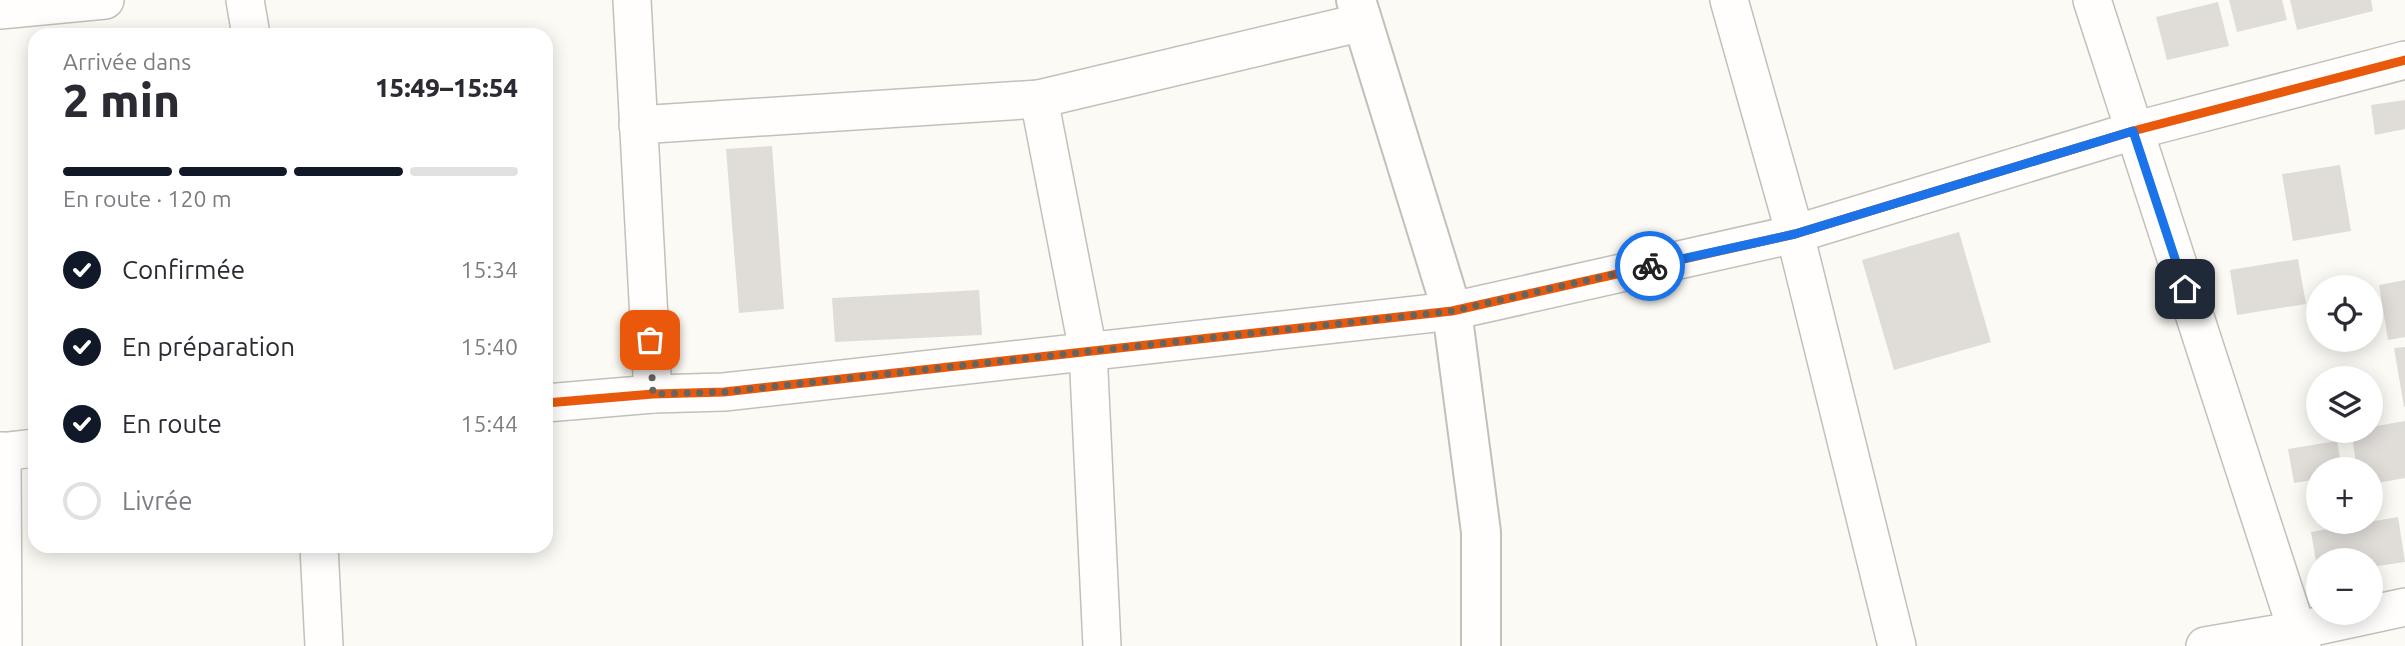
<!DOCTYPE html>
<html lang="fr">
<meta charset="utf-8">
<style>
:root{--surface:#fff;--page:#f7f7f7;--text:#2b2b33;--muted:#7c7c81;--line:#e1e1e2;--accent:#111827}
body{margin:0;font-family:Ubuntu,sans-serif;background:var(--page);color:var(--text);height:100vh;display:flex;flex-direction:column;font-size:26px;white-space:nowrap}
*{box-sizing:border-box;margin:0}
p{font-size:23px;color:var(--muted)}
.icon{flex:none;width:38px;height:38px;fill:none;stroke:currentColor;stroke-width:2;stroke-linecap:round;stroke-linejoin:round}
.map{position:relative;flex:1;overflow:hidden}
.sheet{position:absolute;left:28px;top:28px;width:525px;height:525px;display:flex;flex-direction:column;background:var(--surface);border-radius:21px;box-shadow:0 4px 18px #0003}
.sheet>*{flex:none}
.buttons{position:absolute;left:2306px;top:275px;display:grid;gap:14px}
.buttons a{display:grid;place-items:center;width:77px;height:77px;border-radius:50%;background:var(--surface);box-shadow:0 4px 18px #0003;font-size:35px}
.pin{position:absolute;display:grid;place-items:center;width:60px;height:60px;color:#fff;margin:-30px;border-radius:14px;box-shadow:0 4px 10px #0006}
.courier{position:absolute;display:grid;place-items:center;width:70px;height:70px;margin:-35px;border:5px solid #1a73e8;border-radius:50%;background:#fff;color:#222;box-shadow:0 2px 9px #0007}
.headline em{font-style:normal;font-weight:800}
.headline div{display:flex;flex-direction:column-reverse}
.headline{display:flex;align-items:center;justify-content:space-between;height:119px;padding:0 35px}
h1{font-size:46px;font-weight:800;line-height:52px}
.bar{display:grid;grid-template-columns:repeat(4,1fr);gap:10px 7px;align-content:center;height:84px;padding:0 35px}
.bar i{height:9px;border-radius:5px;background:var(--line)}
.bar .current{background:var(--accent)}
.bar p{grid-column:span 4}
ol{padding:0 35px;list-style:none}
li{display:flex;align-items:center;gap:21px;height:77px}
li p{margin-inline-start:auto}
li .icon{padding:7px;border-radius:50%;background:var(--accent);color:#fff;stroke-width:4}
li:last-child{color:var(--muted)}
li i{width:38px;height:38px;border:4px solid var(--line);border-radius:50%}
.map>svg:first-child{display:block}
.building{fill:#e0ddd9}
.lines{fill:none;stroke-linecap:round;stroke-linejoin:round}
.minor-casing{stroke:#c2c0bb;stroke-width:40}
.major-casing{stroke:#c2c0bb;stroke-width:42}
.minor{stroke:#fffefd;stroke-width:37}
.major{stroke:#fffefd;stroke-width:38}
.cycleway-casing{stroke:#fff;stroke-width:13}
.cycleway{stroke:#e8590c;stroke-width:9}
.done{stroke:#66645f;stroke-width:7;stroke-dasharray:0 12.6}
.route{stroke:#1a73e8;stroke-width:9}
</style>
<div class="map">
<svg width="2405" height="646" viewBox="0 0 2405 646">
<rect width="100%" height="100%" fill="#fcfaf4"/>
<g class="building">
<polygon points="2229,0 2282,0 2287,20 2237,32"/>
<polygon points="2290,0 2371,0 2373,11 2297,30"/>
<polygon points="2218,2 2229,46 2167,60 2156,17"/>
<polygon points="2405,100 2405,129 2375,135 2371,105"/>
<polygon points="772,146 784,309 739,313 726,149"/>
<polygon points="2340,165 2351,231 2293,241 2282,174"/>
<polygon points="1959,232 1991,342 1894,370 1862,260"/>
<polygon points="2298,259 2306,304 2237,315 2230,270"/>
<polygon points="2405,280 2405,337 2388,340 2379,285"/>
<polygon points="979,290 982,335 835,342 832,298"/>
<polygon points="2405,347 2405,407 2404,407 2394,348"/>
<polygon points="2405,421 2405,478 2371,484 2371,469 2357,469 2351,430 2371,430 2371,427"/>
<polygon points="2337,441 2342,469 2319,469 2319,479 2294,483 2288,449"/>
<polygon points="2398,517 2405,562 2371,567 2371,560 2319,560 2317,567 2311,532"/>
</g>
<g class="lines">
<g class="minor-casing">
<g id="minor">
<polyline points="245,0 251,35"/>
<polyline points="632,0 653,394"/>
<polyline points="1729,0 1795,234 1897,646"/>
<polyline points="2092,0 2302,646"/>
<polyline points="0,10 105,0"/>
<polyline points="1039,99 1088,351 1102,646"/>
<polyline points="638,125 1039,99 1363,22"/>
<polyline points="546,403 653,394 724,392 1452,311 1795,234 2133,131 2405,60"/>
<polyline points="2,451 3,646"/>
<polyline points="0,452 35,448"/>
<polyline points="319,546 324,646"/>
<polyline points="2205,646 2299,630 2405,607"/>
</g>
</g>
<g class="major-casing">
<polyline id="major" points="1356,0 1452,311 1481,532 1481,646"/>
</g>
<use href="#minor" class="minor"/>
<use href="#major" class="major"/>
<g class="cycleway-casing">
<polyline id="cycleway" points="546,403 653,394 724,392 1452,311 1795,234 2133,131 2405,60"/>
</g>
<use href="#cycleway" class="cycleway"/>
</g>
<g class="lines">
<polyline class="done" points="650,340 653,394 724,392 1452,311 1650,266"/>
<polyline class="route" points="1650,266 1795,234 2133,131 2185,289"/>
</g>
</svg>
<div class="buttons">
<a><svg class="icon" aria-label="locate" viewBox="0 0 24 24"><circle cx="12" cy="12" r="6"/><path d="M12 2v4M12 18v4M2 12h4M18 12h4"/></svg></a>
<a><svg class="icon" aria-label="layers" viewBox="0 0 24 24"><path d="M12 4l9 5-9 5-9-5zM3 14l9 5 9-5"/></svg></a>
<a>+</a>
<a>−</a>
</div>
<div class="pin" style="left:650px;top:340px;background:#ea580c"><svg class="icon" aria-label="bag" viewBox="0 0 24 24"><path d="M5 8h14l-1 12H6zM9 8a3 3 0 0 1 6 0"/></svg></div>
<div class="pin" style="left:2185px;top:289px;background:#1f2937"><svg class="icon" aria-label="home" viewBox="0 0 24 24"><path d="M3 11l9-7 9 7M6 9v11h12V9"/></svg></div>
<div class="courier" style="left:1650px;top:266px"><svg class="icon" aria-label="bike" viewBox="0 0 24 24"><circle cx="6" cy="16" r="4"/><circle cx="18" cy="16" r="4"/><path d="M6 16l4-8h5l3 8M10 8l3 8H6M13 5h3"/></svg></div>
<section class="sheet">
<div class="headline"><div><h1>2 min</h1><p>Arrivée dans</p></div><em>15:49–15:54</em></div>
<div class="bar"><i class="current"></i><i class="current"></i><i class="current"></i><i></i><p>En route · 120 m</p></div>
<ol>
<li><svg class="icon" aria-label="check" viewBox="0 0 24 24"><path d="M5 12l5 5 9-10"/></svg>Confirmée<p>15:34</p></li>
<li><svg class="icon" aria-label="check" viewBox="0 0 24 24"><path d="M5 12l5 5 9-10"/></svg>En préparation<p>15:40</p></li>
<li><svg class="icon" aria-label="check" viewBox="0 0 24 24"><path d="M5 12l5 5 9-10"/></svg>En route<p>15:44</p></li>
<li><i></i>Livrée</li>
</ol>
</section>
</div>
